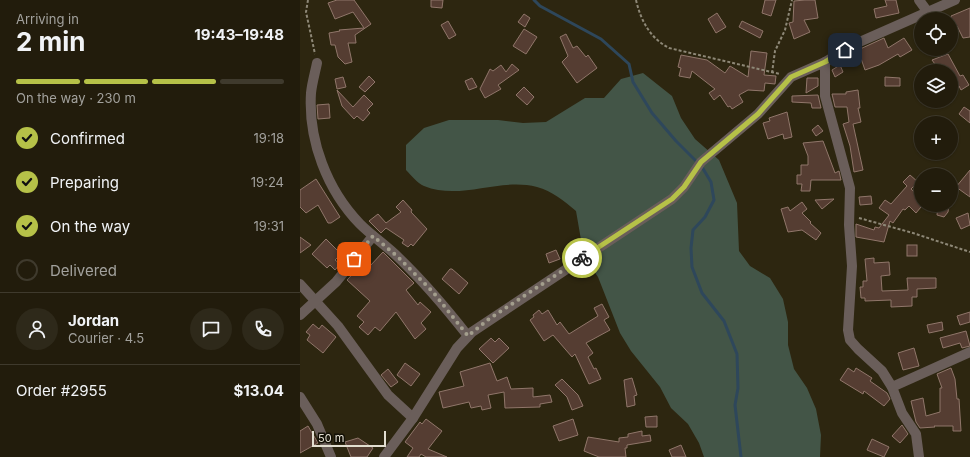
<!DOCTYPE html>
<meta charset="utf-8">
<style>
:root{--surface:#221c0c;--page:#2e291a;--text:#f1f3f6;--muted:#a2a19d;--line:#3f3a2d;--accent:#b6c148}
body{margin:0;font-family:Inter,sans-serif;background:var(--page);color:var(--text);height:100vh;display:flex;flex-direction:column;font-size:15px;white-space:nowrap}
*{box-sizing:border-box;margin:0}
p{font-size:13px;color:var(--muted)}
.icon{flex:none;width:22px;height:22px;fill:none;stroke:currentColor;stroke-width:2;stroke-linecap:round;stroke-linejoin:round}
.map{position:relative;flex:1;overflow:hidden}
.drawer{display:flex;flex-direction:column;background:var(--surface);width:300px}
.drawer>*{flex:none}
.fabs{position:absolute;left:614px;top:12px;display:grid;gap:8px}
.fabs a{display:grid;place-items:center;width:44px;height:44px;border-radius:50%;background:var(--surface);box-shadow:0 1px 3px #0004,0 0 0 1px var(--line);font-size:20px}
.scale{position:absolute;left:12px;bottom:10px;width:74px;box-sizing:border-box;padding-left:4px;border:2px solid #e2ded0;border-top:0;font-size:11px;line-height:14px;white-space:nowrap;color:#e2ded0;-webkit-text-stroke:3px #131006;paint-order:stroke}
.pin{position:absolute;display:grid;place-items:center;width:34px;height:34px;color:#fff;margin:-17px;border-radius:8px;box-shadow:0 2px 6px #0006}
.courier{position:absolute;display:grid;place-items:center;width:40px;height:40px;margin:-20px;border:3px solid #b6c148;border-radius:50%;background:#fff;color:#222;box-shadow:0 1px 5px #0007}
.overview em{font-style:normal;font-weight:700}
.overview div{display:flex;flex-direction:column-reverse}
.overview{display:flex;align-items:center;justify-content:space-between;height:68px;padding:0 16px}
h1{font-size:26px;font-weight:700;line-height:30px}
.bar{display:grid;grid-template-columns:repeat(4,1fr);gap:6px 4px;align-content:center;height:48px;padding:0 16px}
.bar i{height:5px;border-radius:3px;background:var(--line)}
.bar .selected{background:var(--accent)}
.bar p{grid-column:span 4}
.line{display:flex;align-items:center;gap:10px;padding:0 16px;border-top:1px solid var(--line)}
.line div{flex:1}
.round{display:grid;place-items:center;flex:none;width:42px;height:42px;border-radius:21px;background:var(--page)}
ol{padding:0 16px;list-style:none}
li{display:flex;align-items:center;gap:12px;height:44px}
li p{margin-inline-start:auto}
li .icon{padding:4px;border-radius:50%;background:var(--accent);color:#111;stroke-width:4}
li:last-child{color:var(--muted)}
li i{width:22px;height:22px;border:2px solid var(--line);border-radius:50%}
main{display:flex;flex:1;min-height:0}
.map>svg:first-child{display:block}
.green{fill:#435547}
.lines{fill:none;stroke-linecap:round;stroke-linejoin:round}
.stream{stroke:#2e475b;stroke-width:3}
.building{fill:#553d32;stroke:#90766a}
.path{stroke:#8e8877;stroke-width:2;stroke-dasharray:3 2;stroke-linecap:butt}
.minor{stroke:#6a5e5a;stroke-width:10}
.done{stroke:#a39e8d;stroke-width:4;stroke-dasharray:0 7.2}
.route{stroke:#b6c148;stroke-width:5}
</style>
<main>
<section class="drawer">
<div class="overview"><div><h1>2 min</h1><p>Arriving in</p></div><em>19:43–19:48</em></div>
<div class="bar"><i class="selected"></i><i class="selected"></i><i class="selected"></i><i></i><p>On the way · 230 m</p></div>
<ol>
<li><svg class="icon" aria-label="check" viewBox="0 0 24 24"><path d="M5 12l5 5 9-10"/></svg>Confirmed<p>19:18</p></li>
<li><svg class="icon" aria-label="check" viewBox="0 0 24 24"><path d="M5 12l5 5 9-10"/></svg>Preparing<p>19:24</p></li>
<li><svg class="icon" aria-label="check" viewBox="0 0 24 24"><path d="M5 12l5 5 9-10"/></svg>On the way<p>19:31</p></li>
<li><i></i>Delivered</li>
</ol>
<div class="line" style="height:72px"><a class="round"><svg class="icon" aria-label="person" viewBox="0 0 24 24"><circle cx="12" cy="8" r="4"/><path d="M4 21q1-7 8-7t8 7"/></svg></a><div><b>Jordan</b><p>Courier · 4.5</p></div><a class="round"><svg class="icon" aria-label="chat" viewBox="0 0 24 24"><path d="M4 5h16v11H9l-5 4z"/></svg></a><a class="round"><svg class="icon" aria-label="phone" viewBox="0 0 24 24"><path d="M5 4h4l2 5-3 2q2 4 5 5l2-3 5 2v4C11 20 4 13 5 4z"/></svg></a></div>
<div class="line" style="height:52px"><div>Order #2955</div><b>$13.04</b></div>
</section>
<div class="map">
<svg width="670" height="457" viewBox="0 0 670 457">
<rect width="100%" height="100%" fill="#2d2610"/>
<path class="green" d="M343 73 372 96 381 118 395 139 419 160 437 203 439 251 450 266 470 278 483 299 488 322V345L494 369 507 388 516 409 521 435 520 457H404L399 443 388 424 371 408 360 387 331 351 320 333 298 277 284 257 276 211C264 201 252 191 237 187 200 177 161 201 124 186 117 183 111 175 106 170V145L124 128 149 120H198L223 123 246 122 285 98H304L321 79Z"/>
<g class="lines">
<polyline class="stream" points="234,0 240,6 301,39 329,64 333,82 352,113 376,141 402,167 411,182 414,200 405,217 393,230 391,248 392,267 402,293 424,321 437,354 438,388 435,405 441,457"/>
</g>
<g class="building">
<polygon points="37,0 54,0 71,24 55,35 56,43 48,43 52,62 45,64 38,57 35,45 31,45 29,33 40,31 39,30 64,28 53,12 35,19 28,3"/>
<polygon points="131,0 143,0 142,8 131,7"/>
<polygon points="465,0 476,0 471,16 462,13"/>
<polygon points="505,0 515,0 518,18 504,20 510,32 494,39 489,23 493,22 494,1"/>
<polygon points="585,0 596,0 599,13 576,18 574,9 587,6"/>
<polygon points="670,8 670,37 663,38 657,26 651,29 651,16"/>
<polygon points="417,13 426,27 416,33 408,19"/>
<polygon points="224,14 230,18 225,27 218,22"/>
<polygon points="148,21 156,35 149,39 141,25"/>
<polygon points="442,21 463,31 460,38 439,27"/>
<polygon points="224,29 237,37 226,54 213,46"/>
<polygon points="266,34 273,48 277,46 286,57 288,55 297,68 277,83 262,62 268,56 260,37"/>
<polygon points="584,38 588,48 604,38 612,50 600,57 598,54 579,65 565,70 558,50"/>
<polygon points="451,51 467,53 464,75 476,76 475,84 465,83 464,91 448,90 439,95 443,102 432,109 430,106 428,107 420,95 414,100 409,93 415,89 392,71 390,78 379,76 381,68 378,67 381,55 407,60 425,73 430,66 448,77"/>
<polygon points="648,54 660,76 663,75 669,85 661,90 659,86 651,97 651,71 640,71 632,60"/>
<polygon points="212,64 219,70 198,85 201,89 185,98 180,89 190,69 193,71 201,65 206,72"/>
<polygon points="540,65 543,72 535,77 532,70"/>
<polygon points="69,76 75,82 65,92 59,87"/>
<polygon points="43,77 46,87 37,89 35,79"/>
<polygon points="585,77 600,78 600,86 585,86"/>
<polygon points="172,78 177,87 169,90 165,81"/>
<polygon points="507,78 518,78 518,86 506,93"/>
<polygon points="224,87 234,97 227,105 216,95"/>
<polygon points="37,90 53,107 64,95 73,104 67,110 70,113 63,121 57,116 54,119 42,106"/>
<polygon points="558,90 560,108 558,108 561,122 553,124 563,170 554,172 550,146 543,124 549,122 547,107 535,107 532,94 546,94 546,92"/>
<polygon points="518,95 521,108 512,108 511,103 492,102 492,96"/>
<polygon points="29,104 30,118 18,119 17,105"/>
<polygon points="664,107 670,111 670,123 659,114"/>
<polygon points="487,112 492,137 484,139 483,134 468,139 463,123 470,121 469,118"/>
<polygon points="518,125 523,131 516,136 512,130"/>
<polygon points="523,141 535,173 539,171 541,180 511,180 510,191 501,191 502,184 497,184 497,175 501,175 501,165 508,165 508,156 503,143"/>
<polygon points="670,170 670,197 656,187"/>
<polygon points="610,175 618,182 611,189 621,198 621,207 616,213 609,206 605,210 603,209 593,223 590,221 584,242 556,237 556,224 574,230 575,227 579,228 589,215 579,208 585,200 591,204 607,186 603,182"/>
<polygon points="16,179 40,217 31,223 28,223 18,205 6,213 0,207 0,190"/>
<polygon points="571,196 572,204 560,205 559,197"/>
<polygon points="534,199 522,209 515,200"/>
<polygon points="103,200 112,210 111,212 127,229 113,246 111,244 108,247 102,243 104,240 86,228 81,233 69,221 78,214 86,223 101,212 96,207"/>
<polygon points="502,202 507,209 502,213 511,222 510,223 521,233 516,240 502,230 488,232 481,209 488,207 490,211"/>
<polygon points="638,205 649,205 648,212 644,217 637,215"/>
<polygon points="668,213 670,225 661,229 656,218"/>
<polygon points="0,237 11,245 0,253"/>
<polygon points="26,239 41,254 35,260 40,264 35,270 30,265 27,268 12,254"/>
<rect x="607" y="245" width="10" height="11"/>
<polygon points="256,250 260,259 249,263 246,254"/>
<polygon points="83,252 114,283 106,290 118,305 120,302 131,312 121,323 126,329 115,339 96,312 80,331 75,327 68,335 59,327 64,322 57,316 70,301 47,280 64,262 70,266"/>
<polygon points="574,258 574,263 589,262 590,275 581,276 582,291 608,290 607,278 636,278 636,288 617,289 617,297 612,297 612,306 591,307 591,300 565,301 565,298 561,298 560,287 563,287 563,281 567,281 565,259"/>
<polygon points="150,269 152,269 168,283 159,294 142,279"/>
<polygon points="302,304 309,317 304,320 310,330 286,343 293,353 288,357 294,369 296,368 301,379 289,384 275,354 272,357 253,335 244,341 230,320 234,317 233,315 239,310 242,314 248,310 257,325 260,322 269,334 298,316 294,308"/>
<polygon points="670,312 670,322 660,325 657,316"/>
<polygon points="642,322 643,330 629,333 627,325"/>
<polygon points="13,324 19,329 22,325 36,337 23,353 7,340 10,335 6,332"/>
<polygon points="666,331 670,346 662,348 660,343 643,348 640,338"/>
<polygon points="191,338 195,342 199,338 209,348 193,363 179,349"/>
<polygon points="614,348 619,366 603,370 598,353"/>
<polygon points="105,363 120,374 111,386 97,375"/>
<polygon points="190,363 197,381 207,377 211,389 233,388 233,397 250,395 252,402 240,404 240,407 205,408 204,392 188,395 191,408 182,410 181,406 171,408 169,402 143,408 139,392 164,386 160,372"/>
<polygon points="548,368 554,372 556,368 572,378 570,381 587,393 590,399 584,406 564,391 563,394 540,380"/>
<polygon points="651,368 655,379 657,399 659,399 661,431 653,431 653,426 634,426 635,427 620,428 616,422 611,401 623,398 626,416 640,412 640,388 642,388 637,374"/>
<polygon points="88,369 98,382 91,387 81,375"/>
<polygon points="332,378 337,395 334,396 335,405 327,407 324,380"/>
<polygon points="262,379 278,395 283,406 272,410 267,397 255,385"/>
<polygon points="357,416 357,427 346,427 345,417"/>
<polygon points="126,419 142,431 128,449 147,457 126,457 121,454 119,457 107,457 113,448 105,442 120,422 122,424"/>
<polygon points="273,419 278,435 259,441 253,426"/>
<polygon points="602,425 608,434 600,443 592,436"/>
<polygon points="8,426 18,443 0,453 0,431"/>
<polygon points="342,431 342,436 350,435 351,441 327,445 327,448 325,448 326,457 299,457 284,451 288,437 319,442 319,438 328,437 328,434"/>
<polygon points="58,438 73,448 67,457 51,457 45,442"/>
<polygon points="572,439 589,447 584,457 567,450"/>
<polygon points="381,445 386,457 372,457 369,450"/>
</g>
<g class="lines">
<g class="path">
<polyline points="8,0 6,12 15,54"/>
<path d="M336 0C341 21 350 38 369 48L480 74"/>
<polyline points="472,73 475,51 485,30 492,0"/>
<polyline points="559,218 613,233 670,252"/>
</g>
<g class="minor">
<polyline points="619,0 627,11"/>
<polyline points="525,62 525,96 550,188 549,225 552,266 548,330 550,340 558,349 582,371 592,387 602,413 616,434 619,457"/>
<path d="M17 63C15 73 12 83 11 93 8 140 27 190 60 224 72 236 87 246 99 258 124 282 146 308 168 336"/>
<polyline points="0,284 38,326 88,395 113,418"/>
<polyline points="0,315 36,282 73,236"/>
<polyline points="592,387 670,352"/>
<polyline points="0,397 17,424 31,457"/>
<polyline points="84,457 113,418 157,348 172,332 372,199 384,187 401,162 458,114 491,77 525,62 555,44 655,0"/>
</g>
</g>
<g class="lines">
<polyline class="done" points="54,259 73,236 98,257 133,292 168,336 189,319 282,258"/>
<polyline class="route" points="282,258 372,199 384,187 401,162 458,114 491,77 525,62 545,50"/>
</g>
</svg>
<div class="fabs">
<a><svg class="icon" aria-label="locate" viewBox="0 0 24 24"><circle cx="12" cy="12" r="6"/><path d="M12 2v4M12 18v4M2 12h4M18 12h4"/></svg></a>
<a><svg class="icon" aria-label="layers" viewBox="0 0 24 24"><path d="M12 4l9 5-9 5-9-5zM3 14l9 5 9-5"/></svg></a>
<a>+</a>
<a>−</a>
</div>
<div class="scale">50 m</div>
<div class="pin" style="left:54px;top:259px;background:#ea580c"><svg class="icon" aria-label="bag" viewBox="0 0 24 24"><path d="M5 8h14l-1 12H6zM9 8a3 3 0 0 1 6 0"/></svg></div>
<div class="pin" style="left:545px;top:50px;background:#1f2937"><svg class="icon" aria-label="home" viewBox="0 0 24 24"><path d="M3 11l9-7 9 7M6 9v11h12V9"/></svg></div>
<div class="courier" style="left:282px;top:258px"><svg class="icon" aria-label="bike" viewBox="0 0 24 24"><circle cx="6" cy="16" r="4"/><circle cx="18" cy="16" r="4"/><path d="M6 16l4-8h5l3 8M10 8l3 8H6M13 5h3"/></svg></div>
</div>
</main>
